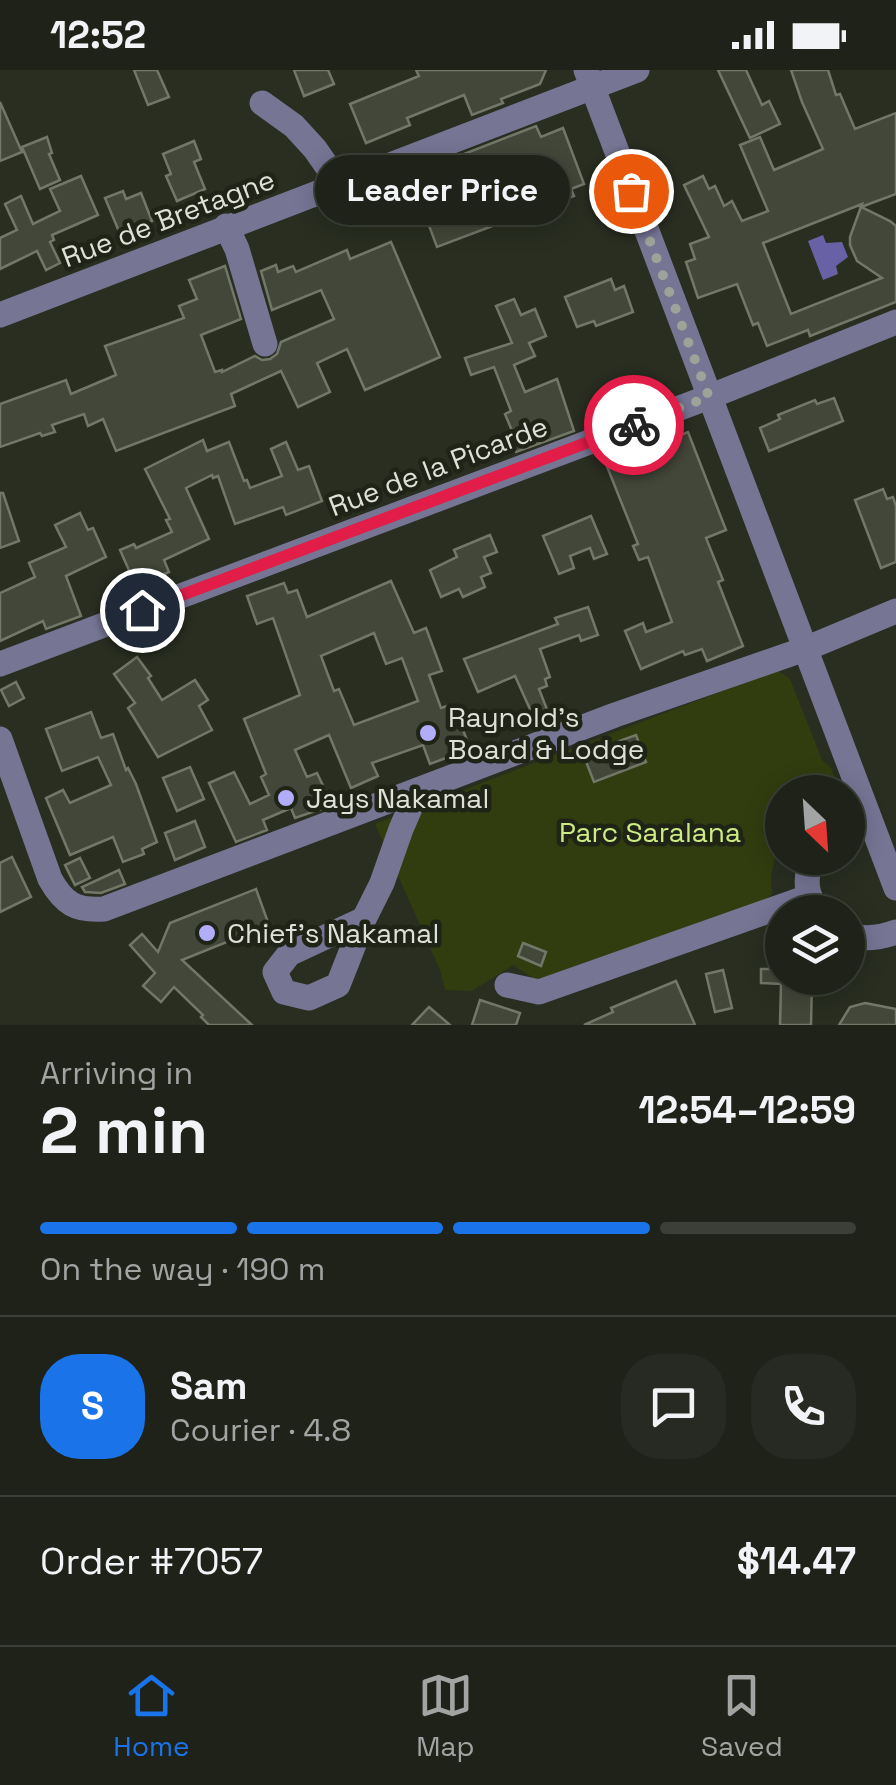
<!DOCTYPE html>
<meta charset="utf-8">
<style>
:root{--surface:#1f2219;--page:#272a22;--text:#f1f3f6;--muted:#a1a4a2;--line:#3c3f38;--accent:#1a73e8}
body{margin:0;font-family:"Space Grotesk",sans-serif;background:var(--page);color:var(--text);height:100vh;display:flex;flex-direction:column;font-size:38px;white-space:nowrap}
*{box-sizing:border-box;margin:0}
p{font-size:32px;color:var(--muted)}
.icon{flex:none;width:55px;height:55px;fill:none;stroke:currentColor;stroke-width:2;stroke-linecap:round;stroke-linejoin:round}
.map{position:relative;height:955px;overflow:hidden}
.sheet{display:flex;flex-direction:column;background:var(--surface);flex:1}
.sheet>*{flex:none}
.needle{width:65px;rotate:155deg}
.buttons{position:absolute;left:765px;top:705px;display:grid;gap:20px}
.buttons a{display:grid;place-items:center;width:100px;height:100px;border-radius:50%;background:var(--surface);box-shadow:0 5px 25px #0003,0 0 0 2px var(--line);font-size:50px}
.pin{position:absolute;display:grid;place-items:center;width:85px;height:85px;color:#fff;margin:-42px;border:5px solid #fff;border-radius:50%;box-shadow:0 2px 10px #0007}
.courier{position:absolute;display:grid;place-items:center;width:100px;height:100px;margin:-50px;border:8px solid #e11d48;border-radius:50%;background:#fff;color:#222;box-shadow:0 2px 12px #0007}
.bubble{position:absolute;height:70px;border-radius:35px;background:var(--surface);box-shadow:0 5px 25px #0003,0 0 0 2px var(--line);font-size:32px;font-weight:600;line-height:70px;text-align:center}
.headline em{font-style:normal;font-weight:600}
.headline div{display:flex;flex-direction:column-reverse}
.headline{display:flex;align-items:center;justify-content:space-between;height:170px;padding:0 40px}
h1{font-size:65px;font-weight:600;line-height:75px}
.bar{display:grid;grid-template-columns:repeat(4,1fr);gap:15px 10px;align-content:center;height:120px;padding:0 40px}
.bar i{height:12px;border-radius:8px;background:var(--line)}
.bar .active{background:var(--accent)}
.bar p{grid-column:span 4}
.line{display:flex;align-items:center;gap:25px;padding:0 40px;border-top:2px solid var(--line)}
.line div{flex:1}
.round{display:grid;place-items:center;flex:none;width:105px;height:105px;border-radius:40px;background:var(--page)}
.status{display:flex;justify-content:space-between;align-items:center;height:70px;padding:0 50px;background:var(--surface);direction:ltr}
.status svg{height:28px;fill:currentColor}
.tabs{display:flex;justify-content:space-around;align-items:center;height:140px;border-top:2px solid var(--line);background:var(--surface);font-size:28px;color:var(--muted)}
.tabs a{display:grid;justify-items:center;gap:5px}
.tabs .active{color:var(--accent)}
.map>svg:first-child{display:block}
.green{fill:#313d0f}
.water{fill:#6861a5}
.building{fill:#424739;stroke:#727768;stroke-width:2.5;fill-rule:evenodd}
.lines{fill:none;stroke-linecap:round;stroke-linejoin:round}
.minor{stroke:#767594;stroke-width:25}
.done{stroke:#9fa298;stroke-width:10;stroke-dasharray:0 18}
.route{stroke:#e11d48;stroke-width:12}
.poi-dot{fill:#b2adf9;stroke:#202417;stroke-width:4}
.labels{text-anchor:middle;dominant-baseline:central;stroke-width:9;stroke-linejoin:round;paint-order:stroke}
.street-label{font-size:28px;fill:#dee1d8;stroke:#202417}
.poi-label{font-size:28px;fill:#dee1d8;stroke:#202417;text-anchor:start}
.park-label{font-size:28px;fill:#cceb83;stroke:#202417}
</style>
<div class="status"><b>12:52</b><svg viewBox="0 0 49 12"><path d="M0 12V9h3v3zM5 12V6h3v6zM10 12V3h3v9zM15 12V0h3v12zM26 1h20v11H26zM47 4h2v5h-2z"/></svg></div>
<div class="map">
<svg width="896" height="955" viewBox="0 0 896 955">
<rect width="100%" height="100%" fill="#292e21"/>
<polygon class="green" points="777,600 790,609 822,690 831,698 841,722 782,722 782,769 778,775 771,805 772,823 765,832 544,915 513,895 472,921 445,920 440,900 375,754"/>
<polygon class="water" points="823,165 826,173 842,172 848,187 836,196 838,204 823,210 808,171"/>
<g class="building">
<polygon points="134,0 157,0 169,27 148,35"/>
<polygon points="294,0 328,0 334,14 304,26"/>
<polygon points="416,0 546,0 540,14 501,29 503,33 472,45 464,25 407,48 410,55 366,73 350,34 419,6"/>
<polygon points="718,0 746,0 762,35 769,31 780,54 750,68"/>
<path d="M791 0H828L836 25 840 24 855 59 896 43V124L861 137 890 151 896 156V232L810 266 808 260 767 276 758 253 753 255 737 214 698 228 686 192 695 189 690 174 709 167 684 115 703 106 709 119 715 116 724 136 732 131 742 151 768 141 740 75 760 67 774 100 823 79 802 32ZM862 134 850 167V175L857 191 882 208 791 244 763 173Z"/>
<polygon points="0,32 22,82 0,91"/>
<polygon points="536,56 541,67 563,58 584,114 571,119 574,126 559,131 563,140 530,152 527,143 437,177 410,105"/>
<polygon points="47,67 52,83 49,84 60,110 40,119 22,77"/>
<polygon points="194,71 201,89 194,92 205,119 177,131 166,106 171,104 163,84"/>
<polygon points="81,106 98,145 52,165 54,170 50,172 60,193 46,200 37,181 0,199 0,168 17,160 5,134 21,126 33,154 60,141 50,119"/>
<polygon points="123,121 126,129 141,123 152,151 120,164 105,128"/>
<polygon points="391,172 440,287 365,320 347,279 317,293 330,322 298,337 281,301 231,324 235,336 116,381 103,349 88,356 84,344 52,355 55,362 42,366 40,363 0,377 0,334 66,310 71,324 116,305 105,276 184,248 179,236 197,229 189,210 225,196 241,249 201,265 215,302 222,300 222,302 255,286 262,290 270,289 277,284 281,272 334,249 321,220 272,240 261,201 276,195 278,202 293,196 296,202 347,180 350,189"/>
<polygon points="611,209 615,220 624,216 633,242 596,256 594,251 577,257 565,227"/>
<polygon points="514,229 521,245 535,239 546,266 529,273 535,286 514,295 525,322 557,309 574,361 516,382 511,369 515,368 505,344 511,341 494,297 471,305 465,288 512,273 496,236"/>
<polygon points="834,328 843,351 769,381 760,358 780,349 778,345 815,330 817,334"/>
<polygon points="688,362 726,460 706,468 723,510 718,512 743,576 707,591 702,579 685,585 683,581 641,599 625,561 643,553 646,562 672,552 648,487 639,490 633,476 638,474 606,394"/>
<polygon points="203,370 207,381 229,372 244,411 247,410 250,418 282,406 271,379 286,372 298,400 309,396 322,431 286,445 283,437 235,454 218,406 213,408 212,405 186,418 209,469 164,490 169,502 136,516 120,480 134,474 136,478 172,462 166,450 170,449 145,399"/>
<polygon points="883,419 887,429 893,427 896,436 896,492 881,498 855,430"/>
<polygon points="0,423 3,423 19,471 0,478"/>
<polygon points="80,443 88,460 93,458 106,487 66,506 81,546 46,559 43,551 0,571 0,523 35,507 29,493 66,477 55,455"/>
<polygon points="591,446 607,484 594,489 590,478 570,486 574,498 559,504 543,466"/>
<polygon points="490,465 497,482 484,487 491,503 481,507 485,517 463,527 459,519 441,527 430,500 457,487 454,480"/>
<path d="M391 511 414 563 426 558 442 601 429 605 441 638 447 636 454 653 460 651 470 679 430 694 423 675 372 693 378 706 351 718 329 665 295 680 307 707 317 703 329 728 326 729 330 736 295 748 291 738 263 750 267 760 236 772 209 713 234 702 250 734 269 725 261 707 266 704 244 649 300 625 273 548 257 554 247 526 284 513 288 523 297 520 307 547ZM374 563 386 594 402 588 418 631 354 655 339 619 334 621 321 586Z"/>
<polygon points="588,537 598,565 581,571 579,565 540,579 550,607 545,609 547,616 539,619 548,642 534,648 515,606 478,622 464,589 558,554 555,548"/>
<polygon points="137,587 151,606 148,608 162,630 195,610 208,630 199,636 212,660 158,687 128,638 135,633 114,604"/>
<polygon points="16,612 24,628 9,636 1,620"/>
<polygon points="91,642 101,668 113,664 126,700 128,698 136,714 157,772 142,779 144,784 123,792 113,767 70,785 46,728 63,720 70,733 111,715 98,687 62,701 46,659"/>
<polygon points="636,665 646,692 594,712 583,684"/>
<polygon points="190,697 204,729 177,741 163,708"/>
<polygon points="195,751 205,777 175,790 165,763"/>
<polygon points="12,787 31,827 0,842 0,793"/>
<polygon points="80,788 90,808 75,815 65,795"/>
<polygon points="119,800 125,814 101,823 85,822 82,817"/>
<polygon points="256,819 269,855 182,890 252,955 209,955 201,947 203,945 174,917 161,932 143,916 155,903 130,875 142,864 158,882 170,853"/>
<polygon points="523,873 546,882 541,896 518,886"/>
<polygon points="761,899 782,899 782,908 812,908 811,955 780,955 781,914 761,913"/>
<polygon points="723,900 732,938 715,942 706,904"/>
<polygon points="676,911 695,955 584,955 613,942 611,938"/>
<polygon points="480,930 520,943 516,955 472,955"/>
<polygon points="865,933 896,939 896,955 839,955 850,937"/>
<polygon points="429,937 450,955 412,955"/>
</g>
<g class="lines">
<g class="minor">
<polyline points="586,0 896,818"/>
<polyline points="262,33 294,56 315,79 340,115"/>
<polyline points="226,156 237,179 265,274"/>
<polyline points="0,245 637,0"/>
<polyline points="0,594 709,327 896,252"/>
<path d="M0 669 50 809C64 834 76 841 104 839L615 645 805 579 896 541"/>
<path d="M811 788C805 811 805 822 818 842"/>
<polyline points="364,849 338,915 309,928 284,922 275,902 289,884 364,849 382,813 401,759 418,720"/>
<path d="M848 865C865 870 880 868 896 862"/>
<polyline points="507,915 539,922 808,827"/>
</g>
</g>
<g class="lines">
<polyline class="done" points="631,121 709,327 634,355"/>
<polyline class="route" points="142,540 634,355"/>
</g>
<g class="poi-dot">
<circle cx="428" cy="663" r="10"/>
<circle cx="286" cy="728" r="10"/>
<circle cx="207" cy="863" r="10"/>
</g>
<g class="labels">
<g class="street-label">
<text transform="translate(168 148) rotate(-21)">Rue de Bretagne</text>
<text transform="translate(438 396) rotate(-21)">Rue de la Picarde</text>
</g>
<g class="poi-label">
<text x="448" y="647">Raynold's<tspan x="448" dy="32">Board &amp; Lodge</tspan></text>
<text x="306" y="728">Jays Nakamal</text>
<text x="227" y="863">Chief's Nakamal</text>
</g>
<g class="park-label">
<text x="650" y="762">Parc Saralana</text>
</g>
</g>
</svg>
<div class="buttons">
<a><svg class="needle" viewBox="-14 -14 28 28"><path d="M0-13l5 13h-10z" fill="#e53935"/><path d="M0 13l5-13h-10z" fill="#a1a4a2"/></svg></a>
<a><svg class="icon" aria-label="layers" viewBox="0 0 24 24"><path d="M12 4l9 5-9 5-9-5zM3 14l9 5 9-5"/></svg></a>
</div>
<div class="pin" style="left:631px;top:121px;background:#ea580c"><svg class="icon" aria-label="bag" viewBox="0 0 24 24"><path d="M5 8h14l-1 12H6zM9 8a3 3 0 0 1 6 0"/></svg></div>
<div class="pin" style="left:142px;top:540px;background:#1f2937"><svg class="icon" aria-label="home" viewBox="0 0 24 24"><path d="M3 11l9-7 9 7M6 9v11h12V9"/></svg></div>
<div class="courier" style="left:634px;top:355px"><svg class="icon" aria-label="bike" viewBox="0 0 24 24"><circle cx="6" cy="16" r="4"/><circle cx="18" cy="16" r="4"/><path d="M6 16l4-8h5l3 8M10 8l3 8H6M13 5h3"/></svg></div>
<div class="bubble" style="left:315px;top:85px;width:255px">Leader Price</div>
</div>
<section class="sheet">
<div class="headline"><div><h1>2 min</h1><p>Arriving in</p></div><em>12:54–12:59</em></div>
<div class="bar"><i class="active"></i><i class="active"></i><i class="active"></i><i></i><p>On the way · 190 m</p></div>
<div class="line" style="height:180px"><b class="round" style="background:var(--accent);color:#fff">S</b><div><b>Sam</b><p>Courier · 4.8</p></div><a class="round"><svg class="icon" aria-label="chat" viewBox="0 0 24 24"><path d="M4 5h16v11H9l-5 4z"/></svg></a><a class="round"><svg class="icon" aria-label="phone" viewBox="0 0 24 24"><path d="M5 4h4l2 5-3 2q2 4 5 5l2-3 5 2v4C11 20 4 13 5 4z"/></svg></a></div>
<div class="line" style="height:130px"><div>Order #7057</div><b>$14.47</b></div>
</section>
<nav class="tabs">
<a class="active"><svg class="icon" aria-label="home" viewBox="0 0 24 24"><path d="M3 11l9-7 9 7M6 9v11h12V9"/></svg>Home</a>
<a><svg class="icon" aria-label="map" viewBox="0 0 24 24"><path d="M3 6l6-2 6 2 6-2v14l-6 2-6-2-6 2zM9 4v14M15 6v14"/></svg>Map</a>
<a><svg class="icon" aria-label="saved" viewBox="0 0 24 24"><path d="M7 4h10v16l-5-4-5 4z"/></svg>Saved</a>
</nav>
